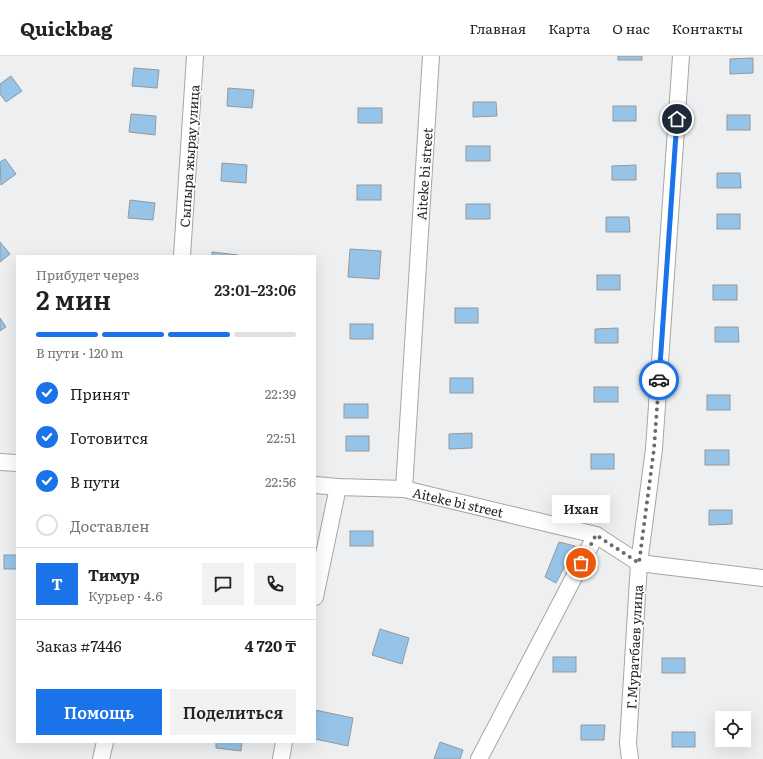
<!DOCTYPE html>
<html lang="ru">
<meta charset="utf-8">
<style>
:root{--surface:#fff;--page:#f2f2f2;--text:#222;--muted:#767676;--line:#e0e0e0;--accent:#1a73e8}
body{margin:0;font-family:Literata,serif;background:var(--page);color:var(--text);height:100vh;display:flex;flex-direction:column;font-size:15px;white-space:nowrap}
*{box-sizing:border-box;margin:0}
p{font-size:13px;color:var(--muted)}
.icon{flex:none;width:22px;height:22px;fill:none;stroke:currentColor;stroke-width:2;stroke-linecap:round;stroke-linejoin:round}
.map{position:relative;flex:1;overflow:hidden}
.panel{position:absolute;left:16px;top:199px;width:300px;height:488px;display:flex;flex-direction:column;background:var(--surface);border-radius:0px;box-shadow:0 4px 16px #0002}
.panel>*{flex:none}
.controls{position:absolute;left:715px;top:655px;display:grid;gap:8px}
.controls a{display:grid;place-items:center;width:36px;height:36px;border-radius:0px;background:var(--surface);box-shadow:0 4px 16px #0002;font-size:20px}
.pin{position:absolute;display:grid;place-items:center;width:34px;height:34px;color:#fff;margin:-17px;border:2px solid #fff;border-radius:50%;box-shadow:0 1px 4px #0007}
.courier{position:absolute;display:grid;place-items:center;width:40px;height:40px;margin:-20px;border:3px solid #1a73e8;border-radius:50%;background:#fff;color:#222;box-shadow:0 1px 5px #0007}
.bubble{position:absolute;height:28px;border-radius:0px;background:var(--surface);box-shadow:0 4px 16px #0002;font-size:13px;font-weight:600;line-height:28px;text-align:center}
.head em{font-style:normal;font-weight:600}
.head div{display:flex;flex-direction:column-reverse}
.head{display:flex;align-items:center;justify-content:space-between;height:68px;padding:0 20px}
h1{font-size:26px;font-weight:600;line-height:30px}
.bar{display:grid;grid-template-columns:repeat(4,1fr);gap:6px 4px;align-content:center;height:48px;padding:0 20px}
.bar i{height:5px;border-radius:3px;background:var(--line)}
.bar .selected{background:var(--accent)}
.bar p{grid-column:span 4}
.line{display:flex;align-items:center;gap:10px;padding:0 20px;border-top:1px solid var(--line)}
.line div{flex:1}
.round{display:grid;place-items:center;flex:none;width:42px;height:42px;border-radius:0px;background:var(--page)}
ol{padding:0 20px;list-style:none}
li{display:flex;align-items:center;gap:12px;height:44px}
li p{margin-inline-start:auto}
li .icon{padding:4px;border-radius:50%;background:var(--accent);color:#fff;stroke-width:4}
li:last-child{color:var(--muted)}
li i{width:22px;height:22px;border:2px solid var(--line);border-radius:50%}
.cta{display:flex;gap:8px;margin-top:auto;padding:8px 20px}
.cta a{flex:1;height:46px;border-radius:0px;background:var(--accent);color:#fff;font-size:16px;font-weight:600;line-height:46px;text-align:center}
.cta a+a{background:var(--page);color:var(--text)}
header{display:flex;align-items:center;gap:24px;box-sizing:border-box;height:56px;padding:0 20px;background:var(--surface);border-bottom:1px solid var(--line)}
header strong{font-size:19px}
nav{display:flex;gap:22px;margin-inline-start:auto;font-size:14px}
.map>svg:first-child{display:block}
.building{fill:#96c4e8;stroke:#97989a}
.lines{fill:none;stroke-linecap:round;stroke-linejoin:round}
.street-casing{stroke:#a4a6a7;stroke-width:18}
.street{stroke:#fff;stroke-width:16}
.done{stroke:#6a6c6c;stroke-width:4;stroke-dasharray:0 7.2}
.route{stroke:#1a73e8;stroke-width:5}
.labels{text-anchor:middle;dominant-baseline:central;stroke-width:3.5;stroke-linejoin:round;paint-order:stroke}
.street-label{font-size:13px;fill:#242525;stroke:#fff}
</style>
<header>
<strong>Quickbag</strong>
<nav><a>Главная</a><a>Карта</a><a>О нас</a><a>Контакты</a></nav>
</header>
<div class="map">
<svg width="763" height="703" viewBox="0 0 763 703">
<rect width="100%" height="100%" fill="#edeff1"/>
<g class="building">
<rect x="618" y="0" width="24" height="4"/>
<polygon points="753,2 753,17 730,18 730,3"/>
<polygon points="134,12 159,14 157,32 132,30"/>
<polygon points="11,20 22,35 6,46 0,38 0,28"/>
<polygon points="228,32 254,34 252,52 227,50"/>
<polygon points="473,46 496,46 497,60 473,61"/>
<rect x="613" y="50" width="23" height="15"/>
<rect x="358" y="52" width="24" height="15"/>
<polygon points="131,58 156,60 155,79 129,76"/>
<rect x="727" y="59" width="23" height="15"/>
<rect x="466" y="90" width="24" height="15"/>
<polygon points="5,103 16,118 1,129 0,106"/>
<polygon points="222,107 247,109 246,127 221,125"/>
<polygon points="636,109 636,124 612,124 612,110"/>
<polygon points="717,117 740,117 741,132 717,132"/>
<rect x="357" y="129" width="24" height="15"/>
<polygon points="130,144 155,147 153,164 128,162"/>
<rect x="466" y="148" width="24" height="15"/>
<rect x="717" y="158" width="23" height="15"/>
<polygon points="606,161 629,161 630,176 606,176"/>
<polygon points="0,186 10,198 0,206"/>
<polygon points="350,193 381,195 379,223 348,221"/>
<polygon points="212,196 238,199 237,200 212,200"/>
<rect x="597" y="219" width="23" height="15"/>
<rect x="713" y="229" width="24" height="15"/>
<rect x="455" y="252" width="23" height="15"/>
<polygon points="0,262 6,271 0,275"/>
<rect x="350" y="268" width="23" height="15"/>
<polygon points="715,271 738,271 739,286 715,286"/>
<polygon points="618,272 618,287 595,287 595,273"/>
<rect x="450" y="322" width="23" height="15"/>
<rect x="594" y="331" width="24" height="15"/>
<rect x="707" y="339" width="23" height="15"/>
<rect x="344" y="348" width="24" height="14"/>
<polygon points="472,377 472,392 449,393 449,378"/>
<rect x="346" y="380" width="23" height="15"/>
<rect x="705" y="394" width="24" height="15"/>
<rect x="591" y="398" width="23" height="15"/>
<polygon points="709,454 732,454 732,468 709,469"/>
<rect x="350" y="475" width="23" height="15"/>
<polygon points="559,486 575,490 556,527 545,521"/>
<rect x="4" y="499" width="13" height="14"/>
<polygon points="380,573 409,582 402,608 372,599"/>
<rect x="553" y="601" width="23" height="15"/>
<rect x="662" y="602" width="23" height="15"/>
<polygon points="315,654 353,662 348,690 315,683"/>
<polygon points="581,669 605,669 604,684 581,684"/>
<rect x="672" y="676" width="23" height="15"/>
<polygon points="216,686 242,686 241,695 216,692"/>
<polygon points="440,686 463,694 460,703 434,703"/>
</g>
<g class="lines">
<g class="street-casing">
<g id="street">
<polyline points="431,0 404,433 596,479 639,507 763,522"/>
<polyline points="182,200 195,0"/>
<polyline points="0,406 17,407"/>
<polyline points="315,429 338,431 404,433"/>
<polyline points="315,541 338,431"/>
<polyline points="101,703 105,686"/>
<polyline points="281,703 284,686"/>
<polyline points="479,703 596,479"/>
<polyline points="630,703 628,687 639,507 654,393 681,0"/>
</g>
</g>
<use href="#street" class="street"/>
</g>
<g class="lines">
<polyline class="done" points="581,507 596,479 639,507 654,393 659,324"/>
<polyline class="route" points="659,324 677,63"/>
</g>
<g class="labels">
<g class="street-label">
<text transform="translate(189 100) rotate(-86)">Сыпыра жырау улица</text>
<text transform="translate(424 118) rotate(-86)">Aiteke bi street</text>
<text transform="translate(458 446) rotate(13)">Aiteke bi street</text>
<text transform="translate(634 591) rotate(-87)">Г.Муратбаев улица</text>
</g>
</g>
</svg>
<div class="controls">
<a><svg class="icon" aria-label="locate" viewBox="0 0 24 24"><circle cx="12" cy="12" r="6"/><path d="M12 2v4M12 18v4M2 12h4M18 12h4"/></svg></a>
</div>
<div class="pin" style="left:581px;top:507px;background:#ea580c"><svg class="icon" aria-label="bag" viewBox="0 0 24 24"><path d="M5 8h14l-1 12H6zM9 8a3 3 0 0 1 6 0"/></svg></div>
<div class="pin" style="left:677px;top:63px;background:#1f2937"><svg class="icon" aria-label="home" viewBox="0 0 24 24"><path d="M3 11l9-7 9 7M6 9v11h12V9"/></svg></div>
<div class="courier" style="left:659px;top:324px"><svg class="icon" aria-label="car" viewBox="0 0 24 24"><path d="M5 17H2v-5l4-1 3-4h7l3 4 3 1v5h-3M9 17h6M6 11h13"/><circle cx="7" cy="17" r="2"/><circle cx="17" cy="17" r="2"/></svg></div>
<div class="bubble" style="left:552px;top:439px;width:58px">Ихан</div>
<section class="panel">
<div class="head"><div><h1>2 мин</h1><p>Прибудет через</p></div><em>23:01–23:06</em></div>
<div class="bar"><i class="selected"></i><i class="selected"></i><i class="selected"></i><i></i><p>В пути · 120 m</p></div>
<ol>
<li><svg class="icon" aria-label="check" viewBox="0 0 24 24"><path d="M5 12l5 5 9-10"/></svg>Принят<p>22:39</p></li>
<li><svg class="icon" aria-label="check" viewBox="0 0 24 24"><path d="M5 12l5 5 9-10"/></svg>Готовится<p>22:51</p></li>
<li><svg class="icon" aria-label="check" viewBox="0 0 24 24"><path d="M5 12l5 5 9-10"/></svg>В пути<p>22:56</p></li>
<li><i></i>Доставлен</li>
</ol>
<div class="line" style="height:72px"><b class="round" style="background:var(--accent);color:#fff">Т</b><div><b>Тимур</b><p>Курьер · 4.6</p></div><a class="round"><svg class="icon" aria-label="chat" viewBox="0 0 24 24"><path d="M4 5h16v11H9l-5 4z"/></svg></a><a class="round"><svg class="icon" aria-label="phone" viewBox="0 0 24 24"><path d="M5 4h4l2 5-3 2q2 4 5 5l2-3 5 2v4C11 20 4 13 5 4z"/></svg></a></div>
<div class="line" style="height:52px"><div>Заказ #7446</div><b>4 720 ₸</b></div>
<div class="cta"><a>Помощь</a><a>Поделиться</a></div>
</section>
</div>
